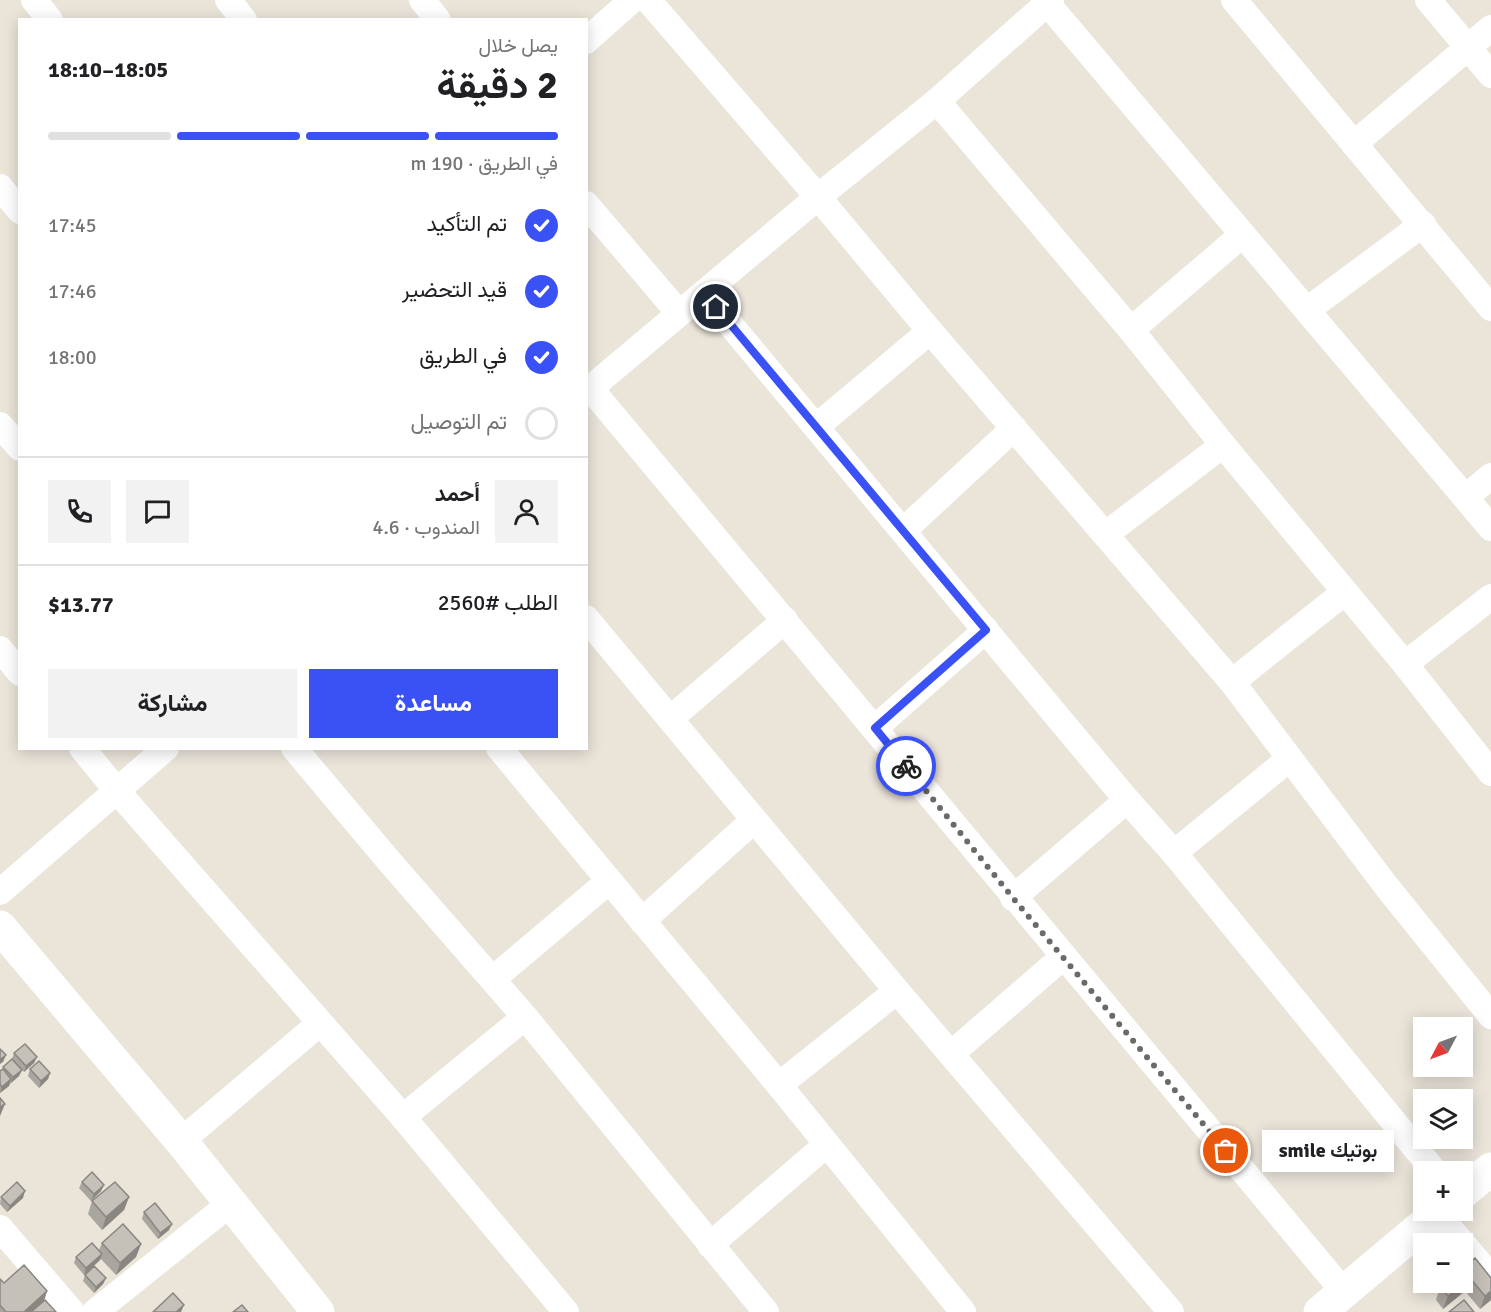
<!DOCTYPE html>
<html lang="ar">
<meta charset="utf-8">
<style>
:root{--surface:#fff;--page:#f2f2f2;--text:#202124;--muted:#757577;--line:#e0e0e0;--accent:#3a51f6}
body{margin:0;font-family:Signika,Vazirmatn,sans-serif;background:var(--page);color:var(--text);direction:rtl;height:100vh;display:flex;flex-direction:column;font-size:22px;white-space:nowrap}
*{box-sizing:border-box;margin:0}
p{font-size:20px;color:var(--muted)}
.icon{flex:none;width:33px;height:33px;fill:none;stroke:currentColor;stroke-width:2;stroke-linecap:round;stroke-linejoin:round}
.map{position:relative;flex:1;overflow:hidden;direction:ltr}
.sheet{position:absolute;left:18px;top:18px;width:570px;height:732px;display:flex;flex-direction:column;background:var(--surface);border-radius:0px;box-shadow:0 3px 15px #0003;direction:rtl}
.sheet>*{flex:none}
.needle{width:39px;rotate:229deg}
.tools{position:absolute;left:1413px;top:1017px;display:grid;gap:12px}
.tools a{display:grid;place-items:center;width:60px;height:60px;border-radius:0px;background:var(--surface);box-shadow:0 3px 15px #0003;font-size:30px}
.pin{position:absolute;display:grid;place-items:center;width:51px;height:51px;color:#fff;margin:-26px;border:3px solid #fff;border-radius:50%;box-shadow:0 2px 6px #0007}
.courier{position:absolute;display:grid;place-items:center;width:60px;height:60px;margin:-30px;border:4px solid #3a51f6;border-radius:50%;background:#fff;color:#222;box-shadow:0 2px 8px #0007}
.bubble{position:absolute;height:42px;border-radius:0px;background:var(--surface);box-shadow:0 3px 15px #0003;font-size:20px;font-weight:700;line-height:42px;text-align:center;direction:rtl}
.overview em{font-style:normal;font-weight:700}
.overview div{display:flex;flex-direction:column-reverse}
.overview{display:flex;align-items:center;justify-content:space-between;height:102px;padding:0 30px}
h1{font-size:39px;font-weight:700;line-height:45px}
.bar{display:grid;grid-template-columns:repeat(4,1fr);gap:9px 6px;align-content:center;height:72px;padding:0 30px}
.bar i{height:8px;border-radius:4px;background:var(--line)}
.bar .on{background:var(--accent)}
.bar p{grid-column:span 4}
.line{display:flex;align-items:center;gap:15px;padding:0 30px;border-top:2px solid var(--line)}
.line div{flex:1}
.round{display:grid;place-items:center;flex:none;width:63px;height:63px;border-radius:0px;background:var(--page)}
ol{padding:0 30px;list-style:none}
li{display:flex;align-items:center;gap:18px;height:66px}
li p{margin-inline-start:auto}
li .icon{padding:6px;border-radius:50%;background:var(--accent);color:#fff;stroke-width:4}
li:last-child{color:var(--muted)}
li i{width:33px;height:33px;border:3px solid var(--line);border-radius:50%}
.primary-button{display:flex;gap:12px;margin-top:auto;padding:12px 30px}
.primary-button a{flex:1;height:69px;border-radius:0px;background:var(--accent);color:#fff;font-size:24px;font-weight:700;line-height:69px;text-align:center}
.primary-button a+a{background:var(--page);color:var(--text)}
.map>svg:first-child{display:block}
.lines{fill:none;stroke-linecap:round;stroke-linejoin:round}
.street{stroke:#fff;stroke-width:26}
.secondary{stroke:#fff;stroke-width:33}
.wall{fill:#a9a69f}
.shaded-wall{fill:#8a8782}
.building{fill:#c5c1b9;stroke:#8a8782;stroke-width:1.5}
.done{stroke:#6c6a66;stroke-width:6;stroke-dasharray:0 10.8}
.route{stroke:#3a51f6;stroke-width:8}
</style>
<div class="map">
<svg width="1491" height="1312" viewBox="0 0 1491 1312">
<rect width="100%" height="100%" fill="#eae4d9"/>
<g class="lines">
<g class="street">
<polyline points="34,0 50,20"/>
<polyline points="228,0 244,20"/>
<polyline points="422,0 438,20"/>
<polyline points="648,0 818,197 930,331 1232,682 1387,887 1491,1016"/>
<polyline points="1234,0 1491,308"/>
<polyline points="1428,0 1491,75"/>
<polyline points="1047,3 1491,528"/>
<polyline points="586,41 632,0"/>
<polyline points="937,101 1131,330 1223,445 1405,664 1491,773"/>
<polyline points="1354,144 1491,28"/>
<polyline points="0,187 20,211"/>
<polyline points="586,204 679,313"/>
<polyline points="704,293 1127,800 1174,853 1435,1172"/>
<polyline points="1307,310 1423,224"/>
<polyline points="1131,330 1242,235"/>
<path d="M591 389C843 689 1092 992 1344 1292"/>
<polyline points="586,392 818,197 937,101 1051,0"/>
<polyline points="0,425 20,448"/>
<polyline points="816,427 930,331"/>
<polyline points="1466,497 1491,476"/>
<polyline points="903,531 1014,428"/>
<polyline points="1106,534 1223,445"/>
<polyline points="586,618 897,991 1171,1312"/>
<polyline points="0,649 20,673"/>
<polyline points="1405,664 1491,597"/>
<polyline points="1232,682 1345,592"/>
<polyline points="670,719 785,620"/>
<polyline points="875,728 986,630"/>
<polyline points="82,748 117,791 403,1117 566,1312"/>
<polyline points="294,748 389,861 525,1017 766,1312"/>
<polyline points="499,748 779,1085 963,1312"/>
<polyline points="1174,853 1289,759"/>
<polyline points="0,892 166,748"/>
<polyline points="1013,898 1127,800"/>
<polyline points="642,921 754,820"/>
<polyline points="493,979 609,881"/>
<polyline points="951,1054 1063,957"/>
<polyline points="779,1085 897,991"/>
<polyline points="403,1117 525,1017"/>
<polyline points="181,1141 320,1023"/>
<polyline points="1438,1214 1491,1277"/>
<polyline points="0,1228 72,1312"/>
<polyline points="710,1245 826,1145"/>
<polyline points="95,1312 231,1203"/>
</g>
<g class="secondary">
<polyline points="0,927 181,1141 318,1312"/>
<polyline points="1462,1193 1491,1169"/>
<polyline points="1320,1312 1441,1210"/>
</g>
</g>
<g class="wall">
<polygon points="14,1053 37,1057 34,1063 24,1072 22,1070 19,1076 10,1083 9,1086 0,1093 0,1071 12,1059"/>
<polygon points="30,1069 50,1073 48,1079 39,1088 28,1076"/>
<polygon points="82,1182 104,1185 101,1191 91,1201 79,1188"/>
<polygon points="1,1197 23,1198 7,1212 0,1204"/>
<polygon points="129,1197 124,1210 102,1230 88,1214 92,1201"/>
<polygon points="144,1212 169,1230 158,1239 142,1219"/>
<polygon points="102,1243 141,1244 136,1257 116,1275 101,1259 84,1275 74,1263 76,1257 99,1250"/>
<polygon points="1462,1269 1491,1278 1491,1300 1480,1309 1465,1291 1443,1309 1436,1300 1440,1287"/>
<polygon points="85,1275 106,1278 103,1284 94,1293 83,1281"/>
<polygon points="0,1279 4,1283 47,1291 44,1301 56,1312 0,1312"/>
</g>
<g class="shaded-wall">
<polygon points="6,1055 3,1062 0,1064 0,1060"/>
<polygon points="37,1057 34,1063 24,1072 26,1066"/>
<polygon points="22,1070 19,1076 10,1084 13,1077"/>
<polygon points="50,1073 48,1079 39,1088 41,1081"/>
<polygon points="11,1079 9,1086 0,1093 2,1087"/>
<polygon points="5,1104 0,1116 0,1107"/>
<polygon points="104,1185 101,1191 91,1201 94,1194"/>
<polygon points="25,1191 23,1198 7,1212 10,1206"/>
<polygon points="129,1197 124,1210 102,1230 106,1217"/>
<polygon points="172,1224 169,1230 158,1239 160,1233"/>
<polygon points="141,1244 136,1257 116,1275 120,1263"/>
<polygon points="102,1254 100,1260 84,1275 86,1268"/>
<polygon points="106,1278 103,1284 94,1293 96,1287"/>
<polygon points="1470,1278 1465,1291 1443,1309 1448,1296"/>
<polygon points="47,1291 43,1304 33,1312 24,1312"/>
<polygon points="1491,1291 1491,1300 1480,1309 1485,1296"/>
<polygon points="184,1305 181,1312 176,1312"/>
</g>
<g class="building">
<polygon points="25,1044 37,1057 26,1066 14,1053"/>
<polygon points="0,1049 6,1055 0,1060"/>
<polygon points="12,1059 22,1070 13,1077 3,1067"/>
<polygon points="39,1061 50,1073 41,1081 30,1069"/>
<polygon points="3,1069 11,1079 2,1087 0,1084 0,1071"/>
<polygon points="0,1098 5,1104 0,1107"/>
<polygon points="92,1172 104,1185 94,1194 82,1182"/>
<polygon points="17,1182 25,1191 10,1206 1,1197"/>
<polygon points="115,1182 129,1197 106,1217 92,1201"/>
<polygon points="155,1203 172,1224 160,1233 144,1212"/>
<polygon points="123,1224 141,1244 120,1263 102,1243"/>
<polygon points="92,1243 102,1254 86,1268 76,1257"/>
<polygon points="1475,1258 1491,1278 1491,1291 1485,1296 1470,1278 1448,1296 1440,1287 1446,1282 1462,1282 1462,1269"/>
<polygon points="24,1265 47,1291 24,1312 6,1312 0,1305 0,1279 4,1283"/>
<polygon points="94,1266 106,1278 96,1287 85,1275"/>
<polygon points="173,1293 184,1305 176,1312 153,1312"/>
<polygon points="45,1300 56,1312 31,1312"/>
<polygon points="1464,1300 1474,1312 1449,1312"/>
<polygon points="242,1305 248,1312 233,1312"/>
</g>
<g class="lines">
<polyline class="done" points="906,766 1013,898 1226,1151"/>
<polyline class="route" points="716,307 986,630 875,728 906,766"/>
</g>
</svg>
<div class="tools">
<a><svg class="needle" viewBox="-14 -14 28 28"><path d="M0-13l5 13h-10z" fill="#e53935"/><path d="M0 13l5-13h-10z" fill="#757577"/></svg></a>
<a><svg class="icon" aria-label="layers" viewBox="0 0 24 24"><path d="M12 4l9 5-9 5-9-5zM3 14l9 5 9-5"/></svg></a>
<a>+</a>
<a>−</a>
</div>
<div class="pin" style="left:1226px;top:1151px;background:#ea580c"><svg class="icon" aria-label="bag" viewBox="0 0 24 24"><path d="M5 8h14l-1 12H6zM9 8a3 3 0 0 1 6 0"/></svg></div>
<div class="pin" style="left:716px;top:307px;background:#1f2937"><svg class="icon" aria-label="home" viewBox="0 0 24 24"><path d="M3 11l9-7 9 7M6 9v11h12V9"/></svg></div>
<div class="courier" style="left:906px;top:766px"><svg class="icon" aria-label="bike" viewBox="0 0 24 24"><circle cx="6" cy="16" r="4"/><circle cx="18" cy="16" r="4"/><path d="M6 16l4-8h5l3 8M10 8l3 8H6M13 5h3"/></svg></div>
<div class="bubble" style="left:1262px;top:1130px;width:132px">بوتيك smile</div>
<section class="sheet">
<div class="overview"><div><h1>2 دقيقة</h1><p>يصل خلال</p></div><em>18:05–18:10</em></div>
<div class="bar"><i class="on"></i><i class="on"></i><i class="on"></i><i></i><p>في الطريق · 190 m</p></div>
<ol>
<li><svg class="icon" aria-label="check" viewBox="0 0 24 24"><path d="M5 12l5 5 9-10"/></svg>تم التأكيد<p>17:45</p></li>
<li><svg class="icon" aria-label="check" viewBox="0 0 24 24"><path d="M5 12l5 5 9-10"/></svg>قيد التحضير<p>17:46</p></li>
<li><svg class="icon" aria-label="check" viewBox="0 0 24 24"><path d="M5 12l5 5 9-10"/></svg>في الطريق<p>18:00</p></li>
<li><i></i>تم التوصيل</li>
</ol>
<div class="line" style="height:108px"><a class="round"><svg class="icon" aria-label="person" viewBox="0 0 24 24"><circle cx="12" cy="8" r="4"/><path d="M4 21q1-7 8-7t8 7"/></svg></a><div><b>أحمد</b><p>المندوب · 4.6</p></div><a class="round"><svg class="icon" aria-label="chat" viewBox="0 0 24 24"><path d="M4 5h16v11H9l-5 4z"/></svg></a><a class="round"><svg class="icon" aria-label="phone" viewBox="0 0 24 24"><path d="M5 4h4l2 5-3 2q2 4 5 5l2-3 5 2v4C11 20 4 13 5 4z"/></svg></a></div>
<div class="line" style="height:78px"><div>الطلب #2560</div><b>$13.77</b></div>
<div class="primary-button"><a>مساعدة</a><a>مشاركة</a></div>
</section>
</div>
